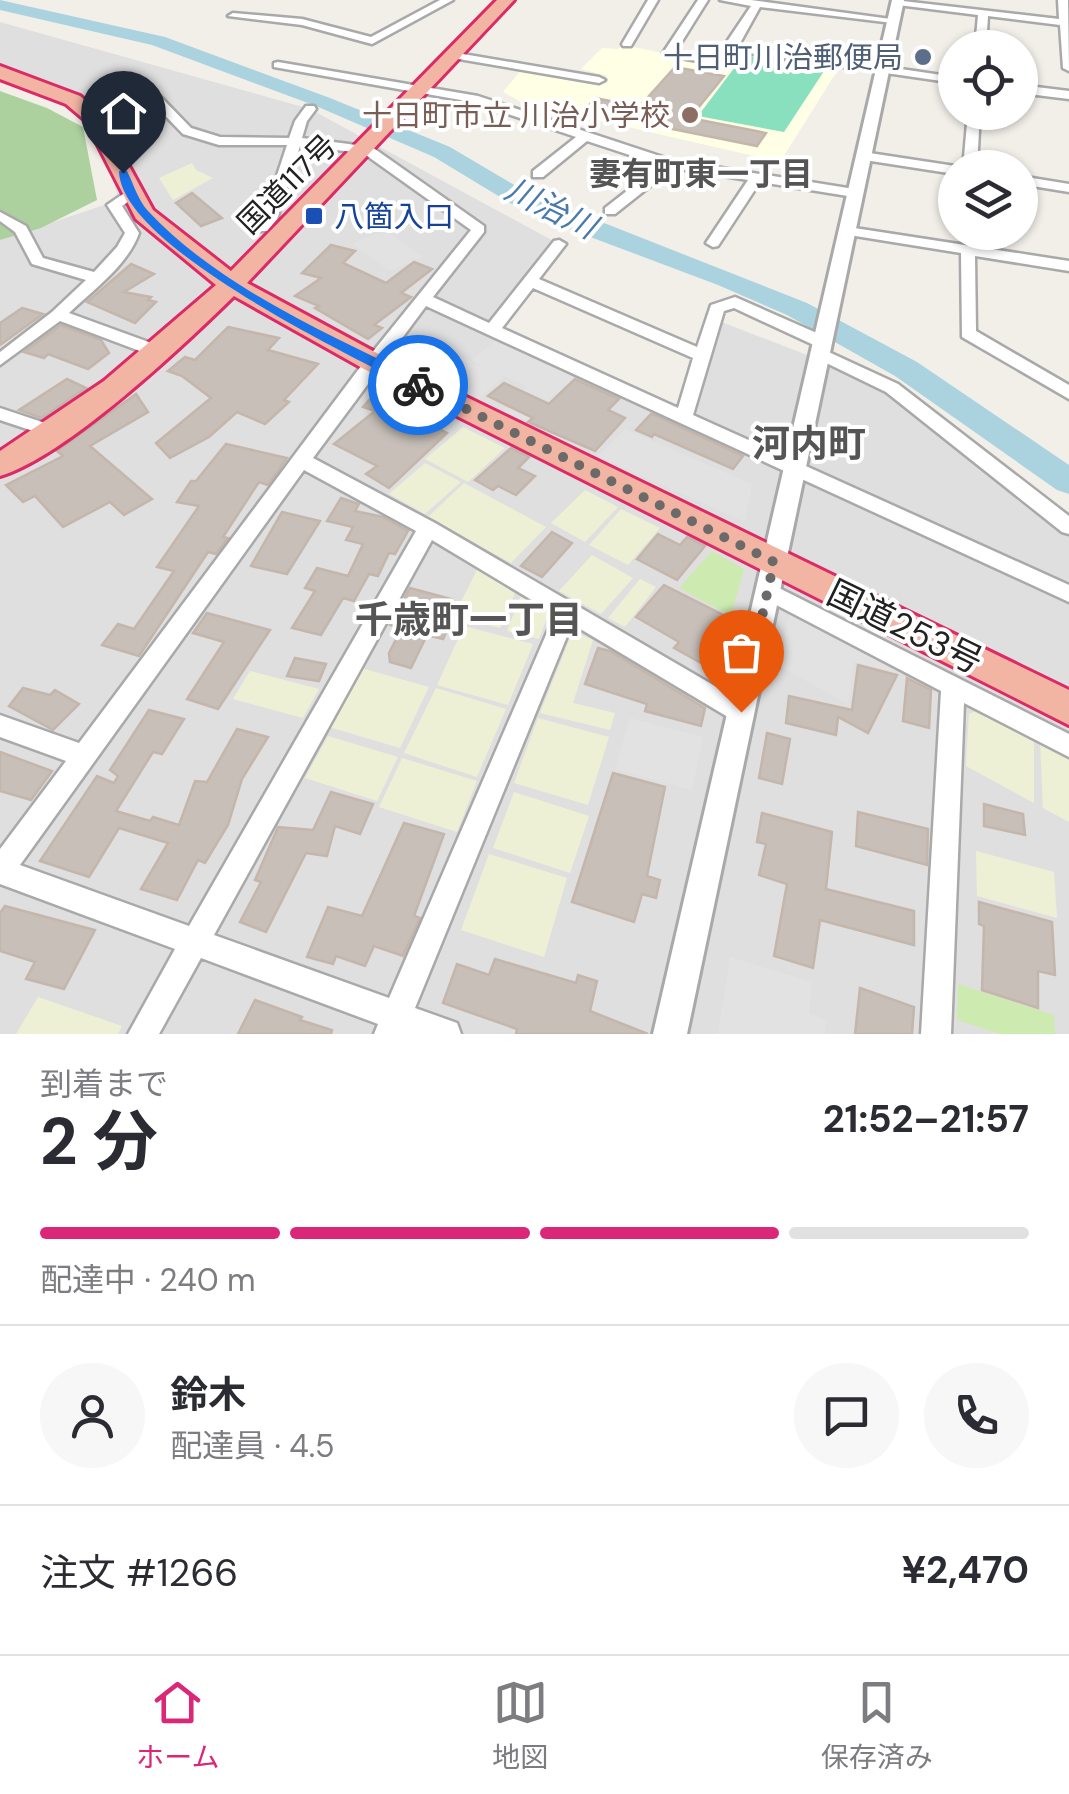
<!DOCTYPE html>
<html lang="ja">
<meta charset="utf-8">
<style>
:root{--surface:#fff;--page:#f7f7f7;--text:#2b2b33;--muted:#7c7c81;--line:#e1e1e2;--accent:#db2777}
body{margin:0;font-family:"DM Sans","Noto Sans JP",sans-serif;background:var(--page);color:var(--text);height:100vh;display:flex;flex-direction:column;font-size:38px;white-space:nowrap}
*{box-sizing:border-box;margin:0}
p{font-size:32px;color:var(--muted)}
.icon{flex:none;width:55px;height:55px;fill:none;stroke:currentColor;stroke-width:2;stroke-linecap:round;stroke-linejoin:round}
.map{position:relative;height:1034px;overflow:hidden}
.side{display:flex;flex-direction:column;background:var(--surface);flex:1}
.side>*{flex:none}
.fabs{position:absolute;left:938px;top:30px;display:grid;gap:20px}
.fabs a{display:grid;place-items:center;width:100px;height:100px;border-radius:50%;background:var(--surface);box-shadow:0 2px 8px #0004;font-size:50px}
.pin{position:absolute;display:grid;place-items:center;width:85px;height:85px;color:#fff;margin:-102px -42px;border-radius:50% 50% 50% 0;rotate:-45deg;box-shadow:0 0 10px #0007}
.pin .icon{rotate:45deg}
.courier{position:absolute;display:grid;place-items:center;width:100px;height:100px;margin:-50px;border:8px solid #1a73e8;border-radius:50%;background:#fff;color:#222;box-shadow:0 2px 12px #0007}
.summary em{font-style:normal;font-weight:700}
.summary div{display:flex;flex-direction:column-reverse}
.summary{display:flex;align-items:center;justify-content:space-between;height:170px;padding:0 40px}
h1{font-size:65px;font-weight:700;line-height:75px}
.bar{display:grid;grid-template-columns:repeat(4,1fr);gap:15px 10px;align-content:center;height:120px;padding:0 40px}
.bar i{height:12px;border-radius:8px;background:var(--line)}
.bar .active{background:var(--accent)}
.bar p{grid-column:span 4}
.line{display:flex;align-items:center;gap:25px;padding:0 40px;border-top:2px solid var(--line)}
.line div{flex:1}
.round{display:grid;place-items:center;flex:none;width:105px;height:105px;border-radius:52px;background:var(--page)}
.tab-bar{display:flex;justify-content:space-around;align-items:center;height:140px;border-top:2px solid var(--line);background:var(--surface);font-size:28px;color:var(--muted)}
.tab-bar a{display:grid;justify-items:center;gap:5px}
.tab-bar .active{color:var(--accent)}
.map>svg:first-child{display:block}
.residential{fill:#e0dfdf}
.education{fill:#ffffe5}
.farmland{fill:#eef0d5}
.grass{fill:#cdebb0}
.forest{fill:#add19e}
.pitch{fill:#88e0be}
.parking{fill:#e2e2e2}
.lines{fill:none;stroke-linecap:round;stroke-linejoin:round}
.river{fill:#aad3df;fill-rule:evenodd}
.building{fill:#c7bfb8;stroke:#c4b6ab;stroke-width:2.5}
.minor-casing{stroke:#a9a9a9;stroke-width:5}
.tertiary-casing{stroke:#a9a9a9;stroke-width:6}
.trunk-casing{stroke:#dc2a67;stroke-width:6}
.minor{fill:#fff;fill-rule:evenodd}
.tertiary{fill:#fff;fill-rule:evenodd}
.trunk{fill:#f2b4a3;fill-rule:evenodd}
.route{fill:#1a73e8}
.done{stroke:#6b6a68;stroke-width:10;stroke-dasharray:0 18}
.service-dot{fill:#5c6f8a;stroke:#fff;stroke-width:4}
.education-dot{fill:#8d6e63;stroke:#fff;stroke-width:4}
.transit-dot{fill:#1a4fb4;stroke:#fff;stroke-width:4}
.labels{text-anchor:middle;dominant-baseline:central;stroke-width:8;stroke-linejoin:round;paint-order:stroke}
.far-service-label{font-size:30px;fill:#4e5e75;stroke:#fff;text-anchor:end}
.far-education-label{font-size:30px;fill:#785e54;stroke:#fff;text-anchor:end}
.far-street-label{font-size:30px;fill:#222;stroke:#fff}
.far-transit-label{font-size:30px;fill:#164399;stroke:#fff;text-anchor:start}
.far-neighbourhood-label{font-size:32px;font-weight:bold;fill:#555;stroke:#fff}
.far-water-label{font-size:32px;font-style:italic;fill:#4a7aab;stroke:#fff}
.street-label{font-size:35px;fill:#222;stroke:#fff}
.neighbourhood-label{font-size:38px;font-weight:bold;fill:#555;stroke:#fff}
</style>
<div class="map">
<svg width="1069" height="1034" viewBox="0 0 1069 1034">
<rect width="100%" height="100%" fill="#f2efe9"/>
<polygon class="residential" points="0,22 310,109 559,244 493,329 683,416 714,319 892,388 1069,527 1069,1034 0,1034 0,240 119,200 93,117 0,72"/>
<polygon class="education" points="624,45 725,66 737,51 839,68 780,162 523,103 503,92 522,69 601,82 607,76 581,69 602,48 617,49"/>
<g class="farmland">
<polygon points="192,163 196,170 213,178 173,200 159,178"/>
<polygon points="463,427 505,448 468,482 425,459"/>
<polygon points="425,463 461,482 425,514 389,494"/>
<polygon points="464,483 546,527 511,563 428,517"/>
<polygon points="585,490 618,507 585,542 551,523"/>
<polygon points="621,509 660,528 628,565 589,545"/>
<polygon points="592,555 633,578 601,614 559,591"/>
<polygon points="477,570 515,593 500,628 454,616"/>
<polygon points="640,579 656,587 625,627 608,618"/>
<polygon points="521,595 549,612 539,639 507,631"/>
<polygon points="464,626 533,644 508,705 437,685"/>
<polygon points="577,633 593,640 573,703 615,713 610,730 540,713 570,638"/>
<polygon points="361,668 429,687 400,748 329,727"/>
<polygon points="250,671 319,689 303,718 233,699"/>
<polygon points="436,688 506,709 477,777 404,753"/>
<polygon points="979,710 1034,736 1034,803 966,766 969,714"/>
<polygon points="538,718 609,737 588,805 514,783"/>
<polygon points="328,736 398,757 377,801 305,778"/>
<polygon points="1040,740 1069,755 1069,822 1043,808"/>
<polygon points="402,758 477,781 457,832 379,807"/>
<polygon points="514,792 589,816 570,873 493,848"/>
<polygon points="976,851 1054,872 1057,918 977,896"/>
<polygon points="489,854 567,878 544,957 461,930"/>
<polygon points="38,997 122,1026 118,1034 16,1034"/>
</g>
<g class="grass">
<polygon points="712,551 744,569 731,616 679,588"/>
<polygon points="958,984 1054,1015 1055,1034 1000,1034 957,1020"/>
</g>
<polygon class="forest" points="0,91 47,108 83,127 97,200 41,228 0,240"/>
<polygon class="pitch" points="744,55 826,68 784,132 698,116"/>
<g class="parking">
<polygon points="385,230 423,257 390,271 352,244"/>
<polygon points="499,338 579,373 526,421 503,410 528,387 504,376 479,399 437,379 462,358 488,370 471,360"/>
<polygon points="625,429 752,484 745,522 598,456"/>
<polygon points="791,607 925,679 853,662 848,704 779,666"/>
<polygon points="630,718 703,737 692,790 615,769"/>
<polygon points="730,957 812,982 809,1014 826,1020 825,1034 718,1034"/>
</g>
<g class="lines">
<polygon class="river" points="0,0 165,37 330,98 450,147 528,193 807,303 917,362 1069,465 1069,494 1057,490 895,376 787,315 718,285 569,229 510,203 434,157 316,106 152,45 0,10"/>
</g>
<g class="building">
<polygon points="675,67 724,76 690,118 766,133 757,146 583,111 596,98 639,107"/>
<polygon points="192,193 222,218 201,226 176,203"/>
<polygon points="331,245 355,251 343,263 386,283 414,262 432,269 401,293 411,297 374,325 382,328 368,339 315,308 319,306 295,296 321,278 302,273"/>
<polygon points="131,264 154,274 124,292 151,297 148,300 156,302 135,323 87,302"/>
<polygon points="22,308 43,314 0,345 0,323"/>
<polygon points="61,325 101,340 109,353 88,369 48,354 44,358 24,352"/>
<polygon points="228,327 279,338 268,350 318,364 284,400 289,402 265,424 237,412 209,437 170,458 156,443 211,398 182,376 168,371 185,357 195,360"/>
<polygon points="67,379 86,388 42,418 19,410"/>
<polygon points="575,379 619,399 608,410 625,418 595,451 528,422 533,418 488,396 504,383 549,404"/>
<polygon points="380,388 425,409 417,417 447,433 389,488 366,474 377,466 334,444 375,411 363,407"/>
<polygon points="136,394 148,412 90,446 152,499 124,515 110,502 63,527 35,496 23,502 6,485 63,456 57,451"/>
<polygon points="651,414 657,416 743,456 733,469 654,434 652,437 636,430"/>
<polygon points="226,444 287,458 268,485 259,482 223,537 228,538 216,554 208,552 139,656 102,645 118,624 134,629 174,571 157,567 199,506 177,502 191,481 196,481"/>
<polygon points="511,448 529,457 518,468 535,476 516,495 498,486 493,490 475,480"/>
<polygon points="341,498 359,504 355,511 383,517 408,531 395,554 389,553 378,576 369,574 354,601 343,598 321,635 292,628 315,591 305,588 317,568 348,576 363,544 346,540 353,527 327,521"/>
<polygon points="282,512 320,521 287,574 251,566"/>
<polygon points="552,532 572,543 542,577 521,566"/>
<polygon points="658,534 680,545 687,537 705,546 677,580 637,559"/>
<polygon points="664,585 731,619 719,666 710,668 674,648 679,642 636,617"/>
<polygon points="410,588 451,599 442,618 452,621 443,639 427,635 411,668 390,662 389,653 402,628 390,625"/>
<polygon points="207,613 270,630 218,709 187,699 224,642 193,633"/>
<polygon points="598,648 610,651 705,708 701,726 645,711 647,704 585,684"/>
<polygon points="295,658 326,664 319,681 287,676"/>
<polygon points="858,665 897,675 868,733 838,717 836,735 786,723 789,696 852,710"/>
<polygon points="907,678 931,690 929,728 903,721"/>
<polygon points="23,688 50,695 55,690 79,704 53,730 9,706"/>
<polygon points="149,710 184,719 162,754 153,752 116,811 150,821 153,817 179,825 195,781 207,782 237,729 268,737 242,779 228,825 205,863 198,860 177,900 141,889 168,843 119,828 89,877 40,861 97,776 114,783 118,776 110,770"/>
<polygon points="767,733 790,739 782,784 759,778"/>
<polygon points="0,752 52,771 31,800 0,791"/>
<polygon points="613,773 665,787 647,876 660,880 656,898 642,894 634,922 572,902"/>
<polygon points="331,792 373,804 360,834 335,826 327,856 306,853 266,932 240,922 261,882 255,880 278,827 313,830"/>
<polygon points="984,804 1023,814 1025,835 984,826"/>
<polygon points="858,812 928,829 927,865 856,846"/>
<polygon points="762,813 832,832 826,889 914,911 914,945 820,920 813,968 774,956 787,884 759,875 766,844 757,842"/>
<polygon points="404,823 444,834 414,916 420,918 403,956 374,946 365,966 336,956 333,964 307,957 328,907 362,916"/>
<polygon points="979,902 1052,922 1055,975 1038,971 1038,1008 982,990 984,926 979,924"/>
<polygon points="5,906 95,930 64,989 26,979 35,962 0,951 0,913"/>
<polygon points="495,959 576,983 578,975 597,981 590,1011 648,1034 516,1034 517,1029 443,1003 457,964 489,975"/>
<polygon points="860,988 914,1007 912,1034 855,1034"/>
<polygon points="255,1000 302,1017 300,1020 332,1030 331,1034 238,1034"/>
</g>
<g class="lines">
<g class="minor-casing">
<g id="minor">
<polygon points="440,0 453,0 372,44 302,25 228,16 233,13 302,19 371,37"/>
<polygon points="648,0 658,0 631,46 623,46 622,44"/>
<polygon points="698,0 708,0 676,51 716,58 751,6 720,0 751,0 898,20 893,23 760,7 739,45 955,77 955,83 735,51 719,65 665,55 663,53"/>
<polygon points="894,0 1059,19 1058,0 1068,0 1069,71 1063,68 1060,25 988,16 986,48 975,48 978,15 898,5"/>
<polygon points="457,53 599,77 605,80 599,83 453,58 453,54"/>
<polygon points="278,62 478,96 672,160 854,189 861,193 854,197 760,182 718,246 713,247 706,243 748,180 673,168 615,214 605,214 605,208 660,165 587,141 543,177 533,177 533,171 576,137 472,102 274,67 274,63"/>
<polygon points="1020,85 1069,91 1069,99 1020,93"/>
<path d="M150 94H158L191 128 220 137 289 138 295 121 306 106H314L316 109 307 121 302 138 372 147 484 226V232L433 297 489 323 554 241 559 240 566 244 539 279 697 347 711 305 735 297 828 338V346H816L734 308 724 311 693 415 1069 585V602L426 306 313 458 435 523 749 706 753 713 749 720 741 723 733 720 572 624 415 1008 457 1023 461 1034H374L378 1024 201 958 159 1034H128L175 949 0 884V849L66 761 0 737V715L79 743 358 370 471 230 363 153 300 146 277 219 267 231H257L255 228 263 218 287 145H219L183 134 150 100ZM533 288 693 358 678 408 502 328ZM304 470 416 531 189 926 20 865ZM432 540 555 614 389 998 214 935Z"/>
<polygon points="968,112 980,112 977,168 963,168"/>
<polygon points="863,152 955,166 960,168 955,168 955,174 858,159 858,153"/>
<polygon points="1020,176 1069,184 1069,192 1020,184"/>
<path d="M126 192 138 195 122 206 139 233C128 265 93 290 69 313L165 348V356H153L60 321 0 365V352L52 312 86 280 32 264 15 232 0 221V212L26 226 43 258 94 272 117 247 125 233 107 205Z"/>
<polygon points="848,227 1069,261 1069,271 975,256 976,331 1069,385 1069,399 962,337 961,253 843,234 843,228"/>
<polygon points="820,348 898,384 1069,516 1069,534 1062,532 886,392 814,357 812,353"/>
<polygon points="0,408 60,428 63,432 54,438 0,420"/>
<polygon points="769,583 1069,734 1069,757 964,703 951,1034 921,1034 941,691 761,597 758,591 761,585"/>
</g>
</g>
<g class="tertiary-casing">
<polygon id="tertiary" points="892,0 904,0 687,1034 653,1034"/>
</g>
<g class="trunk-casing">
<path id="trunk" d="M497 0H514L247 283 384 357 1069 690V725L364 369 234 296C183 346 65 457 0 476V451L104 381 216 285 136 219 85 120 66 104 0 79V66L80 96 100 113 153 210 231 271Z"/>
</g>
<use href="#minor" class="minor"/>
<use href="#tertiary" class="tertiary"/>
<use href="#trunk" class="trunk"/>
</g>
<path class="route" d="M119 171H127C134 185 138 200 148 211 221 289 330 334 423 381V388H413C350 355 120 246 119 171Z"/>
<g class="lines">
<polyline class="done" points="418,385 774,562 741,712"/>
</g>
<circle class="service-dot" cx="923" cy="57" r="10"/>
<circle class="education-dot" cx="690" cy="115" r="10"/>
<rect class="transit-dot" x="304" y="206" width="20" height="20" rx="5"/>
<g class="labels">
<g class="far-service-label">
<text x="903" y="57">十日町川治郵便局</text>
</g>
<g class="far-education-label">
<text x="670" y="115">十日町市立 川治小学校</text>
</g>
<g class="far-street-label">
<text transform="translate(287 184) rotate(-45)">国道117号</text>
</g>
<g class="far-transit-label">
<text x="334" y="216">八箇入口</text>
</g>
<g class="far-neighbourhood-label">
<text x="701" y="174">妻有町東一丁目</text>
</g>
<g class="far-water-label">
<text transform="translate(551 208) rotate(26)">川治川</text>
</g>
<g class="street-label">
<text transform="translate(905 627) rotate(26)">国道253号</text>
</g>
<g class="neighbourhood-label">
<text x="809" y="444">河内町</text>
<text x="469" y="620">千歳町一丁目</text>
</g>
</g>
</svg>
<div class="fabs">
<a><svg class="icon" aria-label="locate" viewBox="0 0 24 24"><circle cx="12" cy="12" r="6"/><path d="M12 2v4M12 18v4M2 12h4M18 12h4"/></svg></a>
<a><svg class="icon" aria-label="layers" viewBox="0 0 24 24"><path d="M12 4l9 5-9 5-9-5zM3 14l9 5 9-5"/></svg></a>
</div>
<div class="pin" style="left:741px;top:712px;background:#ea580c"><svg class="icon" aria-label="bag" viewBox="0 0 24 24"><path d="M5 8h14l-1 12H6zM9 8a3 3 0 0 1 6 0"/></svg></div>
<div class="pin" style="left:123px;top:173px;background:#1f2937"><svg class="icon" aria-label="home" viewBox="0 0 24 24"><path d="M3 11l9-7 9 7M6 9v11h12V9"/></svg></div>
<div class="courier" style="left:418px;top:385px"><svg class="icon" aria-label="bike" viewBox="0 0 24 24"><circle cx="6" cy="16" r="4"/><circle cx="18" cy="16" r="4"/><path d="M6 16l4-8h5l3 8M10 8l3 8H6M13 5h3"/></svg></div>
</div>
<section class="side">
<div class="summary"><div><h1>2 分</h1><p>到着まで</p></div><em>21:52–21:57</em></div>
<div class="bar"><i class="active"></i><i class="active"></i><i class="active"></i><i></i><p>配達中 · 240 m</p></div>
<div class="line" style="height:180px"><a class="round"><svg class="icon" aria-label="person" viewBox="0 0 24 24"><circle cx="12" cy="8" r="4"/><path d="M4 21q1-7 8-7t8 7"/></svg></a><div><b>鈴木</b><p>配達員 · 4.5</p></div><a class="round"><svg class="icon" aria-label="chat" viewBox="0 0 24 24"><path d="M4 5h16v11H9l-5 4z"/></svg></a><a class="round"><svg class="icon" aria-label="phone" viewBox="0 0 24 24"><path d="M5 4h4l2 5-3 2q2 4 5 5l2-3 5 2v4C11 20 4 13 5 4z"/></svg></a></div>
<div class="line" style="height:130px"><div>注文 #1266</div><b>¥2,470</b></div>
</section>
<nav class="tab-bar">
<a class="active"><svg class="icon" aria-label="home" viewBox="0 0 24 24"><path d="M3 11l9-7 9 7M6 9v11h12V9"/></svg>ホーム</a>
<a><svg class="icon" aria-label="map" viewBox="0 0 24 24"><path d="M3 6l6-2 6 2 6-2v14l-6 2-6-2-6 2zM9 4v14M15 6v14"/></svg>地図</a>
<a><svg class="icon" aria-label="saved" viewBox="0 0 24 24"><path d="M7 4h10v16l-5-4-5 4z"/></svg>保存済み</a>
</nav>
